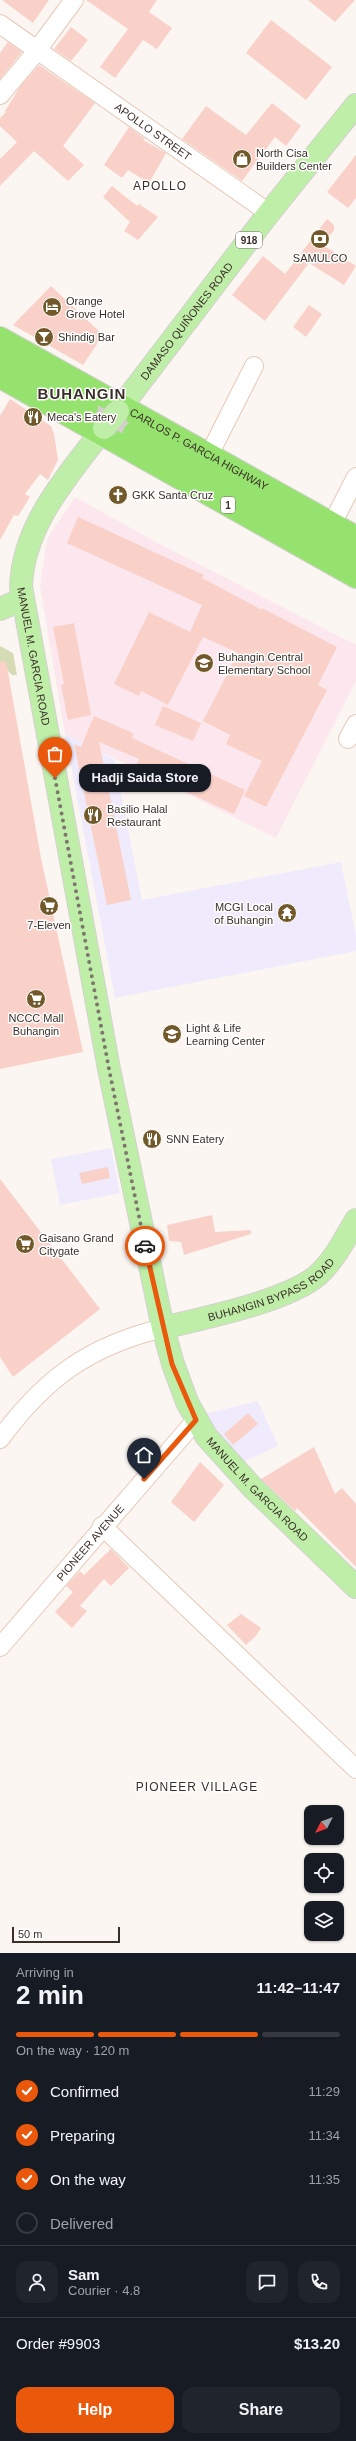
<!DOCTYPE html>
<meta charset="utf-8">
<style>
:root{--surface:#171b24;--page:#20242c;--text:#f1f3f6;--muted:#9ea1a6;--line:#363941;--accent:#ea580c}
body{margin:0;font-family:Helvetica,sans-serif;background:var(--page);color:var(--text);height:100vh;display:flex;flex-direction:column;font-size:15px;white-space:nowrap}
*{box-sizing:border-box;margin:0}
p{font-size:13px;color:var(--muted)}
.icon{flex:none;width:22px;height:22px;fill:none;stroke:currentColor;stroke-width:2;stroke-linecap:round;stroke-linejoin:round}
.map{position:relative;height:1953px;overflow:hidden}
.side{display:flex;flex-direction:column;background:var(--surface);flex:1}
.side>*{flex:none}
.needle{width:26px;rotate:228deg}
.tools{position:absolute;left:304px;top:1805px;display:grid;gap:8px}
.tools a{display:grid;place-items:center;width:40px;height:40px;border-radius:8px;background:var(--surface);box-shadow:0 1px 3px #0004;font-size:20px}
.scale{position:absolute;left:12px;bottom:10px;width:108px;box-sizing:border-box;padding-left:4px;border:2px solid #3a2f28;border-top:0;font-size:11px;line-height:14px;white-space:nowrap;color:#3a2f28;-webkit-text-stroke:3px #fff;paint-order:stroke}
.pin{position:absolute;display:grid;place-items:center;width:34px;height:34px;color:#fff;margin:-41px -17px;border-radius:50% 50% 50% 0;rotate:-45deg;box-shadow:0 0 4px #0007}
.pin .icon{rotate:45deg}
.courier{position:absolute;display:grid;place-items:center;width:40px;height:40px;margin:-20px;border:3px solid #ea580c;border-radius:50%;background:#fff;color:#222;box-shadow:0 1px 5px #0007}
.bubble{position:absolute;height:28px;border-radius:12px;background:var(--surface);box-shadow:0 1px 3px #0004;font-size:13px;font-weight:800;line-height:28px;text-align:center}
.headline em{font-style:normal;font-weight:800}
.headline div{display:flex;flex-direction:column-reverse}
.headline{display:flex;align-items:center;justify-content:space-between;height:68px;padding:0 16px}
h1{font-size:26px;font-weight:800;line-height:30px}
.bar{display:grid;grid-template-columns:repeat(4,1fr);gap:6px 4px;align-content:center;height:48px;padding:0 16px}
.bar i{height:5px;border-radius:3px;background:var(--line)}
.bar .on{background:var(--accent)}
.bar p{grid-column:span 4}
.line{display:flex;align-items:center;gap:10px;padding:0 16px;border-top:1px solid var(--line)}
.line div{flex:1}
.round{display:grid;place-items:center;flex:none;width:42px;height:42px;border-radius:12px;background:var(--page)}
ol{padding:0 16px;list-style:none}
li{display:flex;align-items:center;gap:12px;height:44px}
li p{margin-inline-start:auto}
li .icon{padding:4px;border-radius:50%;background:var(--accent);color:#fff;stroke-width:4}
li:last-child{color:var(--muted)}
li i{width:22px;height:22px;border:2px solid var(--line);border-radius:50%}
.primary-button{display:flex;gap:8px;margin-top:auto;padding:8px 16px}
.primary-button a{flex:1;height:46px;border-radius:12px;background:var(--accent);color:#fff;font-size:16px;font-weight:800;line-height:46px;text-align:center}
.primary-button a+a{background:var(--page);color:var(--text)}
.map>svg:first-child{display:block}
.commercial{fill:#efebfc}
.education{fill:#fce7ee}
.green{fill:#d5dbb5}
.building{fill:#f9d1c9}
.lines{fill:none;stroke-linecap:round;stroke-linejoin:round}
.highway-tunnel{stroke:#d5ceca;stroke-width:22;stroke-dasharray:22 11;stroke-linecap:butt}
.minor-casing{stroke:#e6c9b7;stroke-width:20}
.major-casing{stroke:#d4d1d0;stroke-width:24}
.highway-casing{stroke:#d4d1d0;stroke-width:24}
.minor{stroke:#fff;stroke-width:18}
.major{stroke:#bfeea8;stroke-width:22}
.highway{stroke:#95e26e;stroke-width:22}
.major-bridge-casing{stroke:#d4d1d0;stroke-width:24;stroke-linecap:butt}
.major-bridge{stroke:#bfeea8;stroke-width:22}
.done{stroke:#7e756f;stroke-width:4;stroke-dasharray:0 7.2}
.route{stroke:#ea580c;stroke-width:5}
.labels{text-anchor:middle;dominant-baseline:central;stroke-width:3;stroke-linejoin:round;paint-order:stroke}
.shield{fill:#fff;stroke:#756d68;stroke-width:1}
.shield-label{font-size:10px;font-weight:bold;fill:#3a2f28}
.street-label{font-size:11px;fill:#3a2f28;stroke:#fff}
.poi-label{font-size:11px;fill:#3a2f28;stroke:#fff;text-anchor:start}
.neighbourhood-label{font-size:12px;letter-spacing:1px;fill:#3a2f28;stroke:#fff}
.district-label{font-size:15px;font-weight:bold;letter-spacing:1px;fill:#3a2f28;stroke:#fff}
</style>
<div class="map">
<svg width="356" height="1953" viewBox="0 0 356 1953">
<rect width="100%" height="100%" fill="#fcf6f2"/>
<g class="commercial">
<polygon points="65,734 114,759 142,900 341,862 356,936 356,951 115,998"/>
<polygon points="111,1148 120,1193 60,1205 51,1159"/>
<polygon points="258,1401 278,1446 243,1462 204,1414"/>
</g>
<polygon class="education" points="75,497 156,542 356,645 356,681 276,838 65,734 40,586 47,539"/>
<polygon class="green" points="0,646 13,653 17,675 12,675 0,663"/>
<g class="building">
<polygon points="2,0 49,0 33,23"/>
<polygon points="86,0 157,0 149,12 172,28 157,49 143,40 115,78 100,67 128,29"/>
<polygon points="308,0 355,0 335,22"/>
<polygon points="271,20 332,67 306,100 246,53"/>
<polygon points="71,27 88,40 71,61 54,49"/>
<polygon points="8,42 22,52 0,79 0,53"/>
<polygon points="39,65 95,103 63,146 84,165 68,181 34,151 0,186 0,159 17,142 0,126 0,118 6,112 5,111 20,87"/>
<polygon points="272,103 301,126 286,146 275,137 242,181 182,139 206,106 246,135"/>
<polygon points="129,127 145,139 143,140 166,153 149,183 128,170 122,178 104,165"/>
<polygon points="356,155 356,198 348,208 327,192"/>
<polygon points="112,186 137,206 139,204 158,217 138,240 124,231 130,222 103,197"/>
<polygon points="327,219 334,225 334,230 323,245 356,266 344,285 309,263 265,321 232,295 263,256 285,274"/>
<polygon points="51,286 103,335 83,365 13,325"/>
<polygon points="309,305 322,314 306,337 293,327"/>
<polygon points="10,399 51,426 54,434 58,460 48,480 40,474 25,494 30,497 18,516 14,515 0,540 0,416"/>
<polygon points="78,517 204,575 202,578 262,610 262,608 337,647 318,685 327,690 266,807 244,796 262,761 226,744 230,735 203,721 238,653 203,637 168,705 141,691 139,696 114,684 149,612 190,632 202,605 67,543"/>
<polygon points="74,623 91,715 68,720 61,685 64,684 53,627"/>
<polygon points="6,661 41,858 83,1052 0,1069 0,662"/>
<polygon points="163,706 201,723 193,741 155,725"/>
<polygon points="94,716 133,733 132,738 245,790 234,814 135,768 139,759 99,742 131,900 107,905 74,744 81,747"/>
<polygon points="108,1167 110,1178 82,1184 79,1173"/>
<polygon points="0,1179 100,1309 13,1377 0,1357"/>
<polygon points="212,1215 215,1232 251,1230 251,1234 184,1255 181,1242 169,1241 167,1225"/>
<polygon points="248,1413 258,1424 233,1445 224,1434"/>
<polygon points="314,1447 335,1494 342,1488 356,1504 356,1567 297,1508 295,1511 261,1479"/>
<polygon points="200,1462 224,1485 194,1522 171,1502"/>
<polygon points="111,1549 129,1568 111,1586 104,1579 80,1606 87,1611 72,1628 55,1612 73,1592 66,1586 80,1571 84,1575"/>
<polygon points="241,1614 261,1628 255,1637 246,1645 227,1625"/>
</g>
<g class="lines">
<polyline class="highway-tunnel" points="87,407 134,433"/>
<g class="minor-casing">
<g id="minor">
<path id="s1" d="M0 24 269 213"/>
<polyline points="0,95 32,57 74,0"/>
<polyline points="209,455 254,366"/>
<polyline points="332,524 356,477"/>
<polyline points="348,739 356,724"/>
<path d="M0 1439C45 1378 89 1346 163 1328"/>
<polyline points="102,1526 356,1769"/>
<path id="s2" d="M0 1647 196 1420"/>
</g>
</g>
<g class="major-casing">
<g id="major">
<path id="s3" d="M118 411 269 213 356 105"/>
<path id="s4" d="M104 428C68 476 23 524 21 587L109 1069 163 1328 173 1364 187 1402 206 1436 252 1487 356 1587"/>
<polyline points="0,609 23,599"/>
<path id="s5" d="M163 1328C204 1318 288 1301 318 1275 335 1259 345 1239 356 1220"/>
</g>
</g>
<g class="highway-casing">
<g id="highway">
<path id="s6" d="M0 338 356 537"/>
<polyline points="0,358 87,407"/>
<polyline points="0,377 356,577"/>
<polyline points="134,433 356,558"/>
</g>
</g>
<use href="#minor" class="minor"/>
<use href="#major" class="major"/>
<use href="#highway" class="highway"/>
<g class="major-bridge-casing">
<polyline id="major-bridge" points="104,428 118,411"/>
</g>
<use href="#major-bridge" class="major-bridge"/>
</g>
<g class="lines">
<polyline class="done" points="55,778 109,1069 145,1246"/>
<polyline class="route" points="144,1479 196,1420 172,1364 145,1246"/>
</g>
<defs>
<g id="shop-disc" transform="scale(1)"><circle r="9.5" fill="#72592a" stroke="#fff"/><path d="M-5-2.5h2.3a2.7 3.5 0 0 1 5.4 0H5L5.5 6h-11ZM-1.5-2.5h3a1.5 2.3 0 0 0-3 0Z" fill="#fff"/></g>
<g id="bank-disc" transform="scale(1)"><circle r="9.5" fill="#72592a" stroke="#fff"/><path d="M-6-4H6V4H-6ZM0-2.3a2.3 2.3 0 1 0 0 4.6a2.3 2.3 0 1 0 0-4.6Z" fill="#fff"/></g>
<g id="hotel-disc" transform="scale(1)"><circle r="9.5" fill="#72592a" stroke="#fff"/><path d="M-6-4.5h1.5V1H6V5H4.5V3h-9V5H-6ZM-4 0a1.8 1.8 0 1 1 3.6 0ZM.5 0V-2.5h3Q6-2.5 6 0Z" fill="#fff"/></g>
<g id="bar-disc" transform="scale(1)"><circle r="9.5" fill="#72592a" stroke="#fff"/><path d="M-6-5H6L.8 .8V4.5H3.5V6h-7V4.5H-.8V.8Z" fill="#fff"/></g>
<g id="restaurant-disc" transform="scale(1)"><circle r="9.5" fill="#72592a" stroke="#fff"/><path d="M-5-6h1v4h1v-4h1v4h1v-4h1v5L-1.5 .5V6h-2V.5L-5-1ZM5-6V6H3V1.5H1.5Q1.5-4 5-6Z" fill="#fff"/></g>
<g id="church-disc" transform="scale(1)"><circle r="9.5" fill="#72592a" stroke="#fff"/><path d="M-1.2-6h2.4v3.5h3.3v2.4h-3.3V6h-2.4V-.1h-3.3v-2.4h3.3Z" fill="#fff"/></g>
<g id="school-disc" transform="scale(1)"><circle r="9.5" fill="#72592a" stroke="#fff"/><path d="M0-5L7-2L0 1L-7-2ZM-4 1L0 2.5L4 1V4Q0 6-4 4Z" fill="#fff"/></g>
<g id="supermarket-disc" transform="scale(1)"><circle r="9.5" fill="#72592a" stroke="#fff"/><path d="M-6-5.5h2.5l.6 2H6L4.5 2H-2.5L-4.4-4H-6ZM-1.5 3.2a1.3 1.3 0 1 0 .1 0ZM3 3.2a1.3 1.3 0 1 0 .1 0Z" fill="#fff"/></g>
<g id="temple-disc" transform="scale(1)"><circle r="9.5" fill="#72592a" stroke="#fff"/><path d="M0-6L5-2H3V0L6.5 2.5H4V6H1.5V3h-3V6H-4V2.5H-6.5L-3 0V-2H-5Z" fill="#fff"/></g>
</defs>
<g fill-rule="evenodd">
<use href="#shop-disc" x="242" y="159"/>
<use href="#bank-disc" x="320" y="239"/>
<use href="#hotel-disc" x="52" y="307"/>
<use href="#bar-disc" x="44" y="337"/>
<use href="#restaurant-disc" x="33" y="417"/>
<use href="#church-disc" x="118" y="495"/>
<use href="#school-disc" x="204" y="663"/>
<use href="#restaurant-disc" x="93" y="815"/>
<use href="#supermarket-disc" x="49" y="906"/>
<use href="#temple-disc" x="287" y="913"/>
<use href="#supermarket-disc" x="36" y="999"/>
<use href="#school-disc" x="172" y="1034"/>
<use href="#restaurant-disc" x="152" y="1139"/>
<use href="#supermarket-disc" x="25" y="1244"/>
</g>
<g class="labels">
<g class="shield">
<rect x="236" y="232" width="26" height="16" rx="3"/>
<rect x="221" y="497" width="14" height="16" rx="3"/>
</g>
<g class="shield-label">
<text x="249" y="240">918</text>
<text x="228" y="505">1</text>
</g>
<g class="street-label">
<text stroke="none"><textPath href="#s1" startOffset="187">APOLLO STREET</textPath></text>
<text stroke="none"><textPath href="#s3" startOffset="113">DAMASO QUIÑONES ROAD</textPath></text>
<text stroke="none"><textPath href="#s6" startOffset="228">CARLOS P. GARCIA HIGHWAY</textPath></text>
<text stroke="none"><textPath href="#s4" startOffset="253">MANUEL M. GARCIA ROAD</textPath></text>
<text stroke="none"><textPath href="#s5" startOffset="116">BUHANGIN BYPASS ROAD</textPath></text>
<text stroke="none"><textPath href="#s4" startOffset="1128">MANUEL M. GARCIA ROAD</textPath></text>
<text stroke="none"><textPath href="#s2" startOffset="138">PIONEER AVENUE</textPath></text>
</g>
<g class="poi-label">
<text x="256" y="153">North Cisa<tspan x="256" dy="13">Builders Center</tspan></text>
<text x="320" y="258" text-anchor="middle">SAMULCO</text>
<text x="66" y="301">Orange<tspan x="66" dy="13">Grove Hotel</tspan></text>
<text x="58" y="337">Shindig Bar</text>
<text x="47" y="417">Meca's Eatery</text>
<text x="132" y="495">GKK Santa Cruz</text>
<text x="218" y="657">Buhangin Central<tspan x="218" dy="13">Elementary School</tspan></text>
<text x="107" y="809">Basilio Halal<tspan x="107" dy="13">Restaurant</tspan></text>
<text x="273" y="907" text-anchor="end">MCGI Local<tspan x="273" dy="13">of Buhangin</tspan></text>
<text x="49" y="925" text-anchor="middle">7-Eleven</text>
<text x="36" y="1018" text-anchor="middle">NCCC Mall<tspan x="36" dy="13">Buhangin</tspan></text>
<text x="186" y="1028">Light &amp; Life<tspan x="186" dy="13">Learning Center</tspan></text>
<text x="166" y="1139">SNN Eatery</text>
<text x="39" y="1238">Gaisano Grand<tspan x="39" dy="13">Citygate</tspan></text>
</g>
<g class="neighbourhood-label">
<text x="160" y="186">APOLLO</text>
<text x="197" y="1787">PIONEER VILLAGE</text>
</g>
<g class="district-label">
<text x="82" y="393">BUHANGIN</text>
</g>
</g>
</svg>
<div class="tools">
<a><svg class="needle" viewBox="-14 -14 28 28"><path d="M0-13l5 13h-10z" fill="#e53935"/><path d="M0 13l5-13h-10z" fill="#9ea1a6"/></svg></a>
<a><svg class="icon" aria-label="locate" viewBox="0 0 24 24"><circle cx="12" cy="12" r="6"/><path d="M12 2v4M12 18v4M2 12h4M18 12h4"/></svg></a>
<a><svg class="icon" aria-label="layers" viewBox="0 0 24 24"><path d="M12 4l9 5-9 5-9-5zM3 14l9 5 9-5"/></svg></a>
</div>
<div class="scale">50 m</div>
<div class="pin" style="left:55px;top:778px;background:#ea580c"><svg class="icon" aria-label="bag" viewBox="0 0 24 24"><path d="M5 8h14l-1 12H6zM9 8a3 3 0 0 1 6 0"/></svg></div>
<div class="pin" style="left:144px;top:1479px;background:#1f2937"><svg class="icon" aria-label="home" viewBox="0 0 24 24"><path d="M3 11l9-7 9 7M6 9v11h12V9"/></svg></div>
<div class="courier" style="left:145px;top:1246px"><svg class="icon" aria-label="car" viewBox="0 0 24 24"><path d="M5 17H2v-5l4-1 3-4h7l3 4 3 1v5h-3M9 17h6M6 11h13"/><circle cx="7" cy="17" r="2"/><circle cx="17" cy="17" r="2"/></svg></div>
<div class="bubble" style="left:79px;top:764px;width:132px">Hadji Saida Store</div>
</div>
<section class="side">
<div class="headline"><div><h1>2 min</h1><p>Arriving in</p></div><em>11:42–11:47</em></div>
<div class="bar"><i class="on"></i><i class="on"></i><i class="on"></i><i></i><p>On the way · 120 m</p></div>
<ol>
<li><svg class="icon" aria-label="check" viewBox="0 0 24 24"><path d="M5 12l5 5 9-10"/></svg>Confirmed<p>11:29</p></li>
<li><svg class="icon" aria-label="check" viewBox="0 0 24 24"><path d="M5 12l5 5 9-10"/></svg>Preparing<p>11:34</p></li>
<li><svg class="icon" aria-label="check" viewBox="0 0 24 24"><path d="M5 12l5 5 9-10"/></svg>On the way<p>11:35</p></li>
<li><i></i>Delivered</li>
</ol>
<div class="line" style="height:72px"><a class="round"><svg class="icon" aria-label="person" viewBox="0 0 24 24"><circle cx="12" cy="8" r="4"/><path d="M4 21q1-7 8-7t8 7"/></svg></a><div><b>Sam</b><p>Courier · 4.8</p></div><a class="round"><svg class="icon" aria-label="chat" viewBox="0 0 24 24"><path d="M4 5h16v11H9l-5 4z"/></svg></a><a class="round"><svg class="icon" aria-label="phone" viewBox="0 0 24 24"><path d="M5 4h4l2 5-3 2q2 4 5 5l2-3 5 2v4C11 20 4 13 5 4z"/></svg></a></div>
<div class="line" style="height:52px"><div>Order #9903</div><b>$13.20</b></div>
<div class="primary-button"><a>Help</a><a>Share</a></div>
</section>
